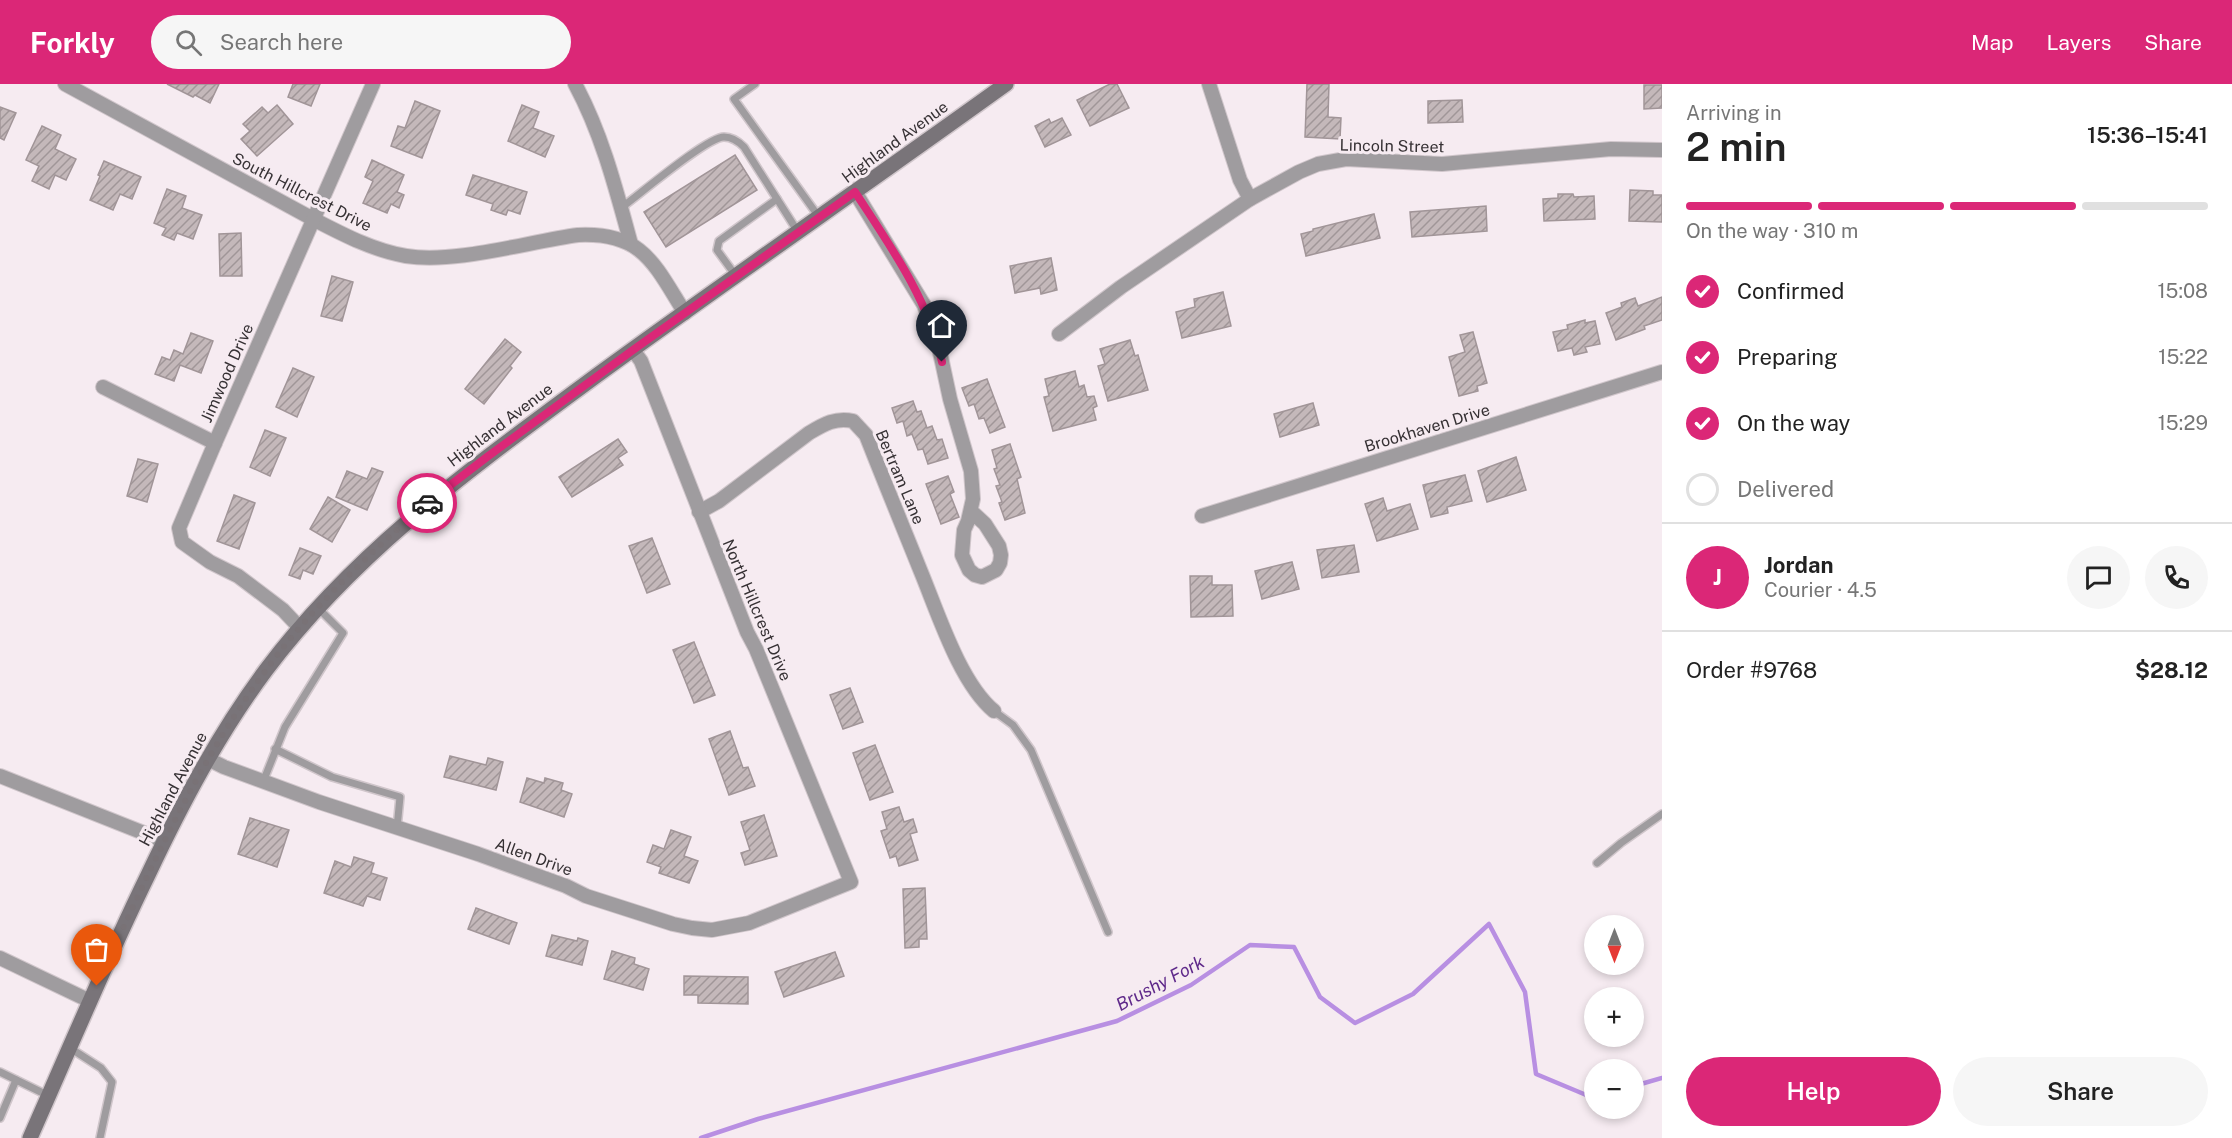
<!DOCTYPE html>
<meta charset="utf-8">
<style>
:root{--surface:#fff;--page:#f6f6f6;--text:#222;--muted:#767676;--line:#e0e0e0;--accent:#db2777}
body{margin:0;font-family:"Public Sans",sans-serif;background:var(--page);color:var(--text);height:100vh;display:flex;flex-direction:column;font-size:22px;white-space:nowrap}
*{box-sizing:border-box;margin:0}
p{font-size:20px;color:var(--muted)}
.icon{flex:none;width:33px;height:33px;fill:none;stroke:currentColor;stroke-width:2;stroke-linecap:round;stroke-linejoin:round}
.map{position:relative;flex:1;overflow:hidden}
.panel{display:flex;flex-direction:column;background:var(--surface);width:570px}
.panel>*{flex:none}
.needle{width:39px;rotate:180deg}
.controls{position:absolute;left:1584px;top:831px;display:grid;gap:12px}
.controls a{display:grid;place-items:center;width:60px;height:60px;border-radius:50%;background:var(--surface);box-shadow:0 3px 9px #0003;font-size:30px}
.pin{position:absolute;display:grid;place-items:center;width:51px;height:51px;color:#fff;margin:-62px -26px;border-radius:50% 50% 50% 0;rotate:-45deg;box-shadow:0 0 6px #0007}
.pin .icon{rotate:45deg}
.courier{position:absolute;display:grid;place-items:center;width:60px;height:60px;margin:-30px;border:4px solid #db2777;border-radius:50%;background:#fff;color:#222;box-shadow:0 2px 8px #0007}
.overview em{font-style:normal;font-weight:600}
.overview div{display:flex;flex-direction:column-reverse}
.overview{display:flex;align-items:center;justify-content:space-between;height:102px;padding:0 24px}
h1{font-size:39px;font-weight:600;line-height:45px}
.bar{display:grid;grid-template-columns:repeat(4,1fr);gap:9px 6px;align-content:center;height:72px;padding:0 24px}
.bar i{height:8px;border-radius:4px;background:var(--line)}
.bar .on{background:var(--accent)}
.bar p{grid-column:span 4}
.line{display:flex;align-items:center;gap:15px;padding:0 24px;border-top:2px solid var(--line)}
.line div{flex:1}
.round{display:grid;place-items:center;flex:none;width:63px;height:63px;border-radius:32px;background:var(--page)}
ol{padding:0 24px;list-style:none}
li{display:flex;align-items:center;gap:18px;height:66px}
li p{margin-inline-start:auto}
li .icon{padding:6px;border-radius:50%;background:var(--accent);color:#fff;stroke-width:4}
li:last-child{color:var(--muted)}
li i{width:33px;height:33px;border:3px solid var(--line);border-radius:50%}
.action{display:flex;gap:12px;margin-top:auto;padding:12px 24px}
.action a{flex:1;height:69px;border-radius:36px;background:var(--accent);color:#fff;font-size:24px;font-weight:600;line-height:69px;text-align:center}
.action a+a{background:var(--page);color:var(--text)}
header{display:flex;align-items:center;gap:36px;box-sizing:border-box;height:84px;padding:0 30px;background:var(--accent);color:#fff}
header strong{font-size:28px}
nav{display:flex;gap:33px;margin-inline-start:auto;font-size:21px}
.search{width:420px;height:54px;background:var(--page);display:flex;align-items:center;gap:15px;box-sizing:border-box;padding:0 21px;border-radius:33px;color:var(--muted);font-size:22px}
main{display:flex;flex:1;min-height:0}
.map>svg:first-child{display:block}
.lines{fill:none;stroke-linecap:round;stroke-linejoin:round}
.stream{stroke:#b88fe2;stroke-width:4.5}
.building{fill:url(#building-hatch);stroke:#a19598;stroke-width:1.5}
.service-casing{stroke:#d0c6cb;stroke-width:10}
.minor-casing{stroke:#d0c6cb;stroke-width:16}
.secondary-casing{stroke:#d0c6cb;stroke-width:18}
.service{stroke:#9f9c9f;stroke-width:7}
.minor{stroke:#9f9c9f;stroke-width:14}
.secondary{stroke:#797479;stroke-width:15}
.done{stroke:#797276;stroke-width:6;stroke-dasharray:0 10.8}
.route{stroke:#db2777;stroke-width:8}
.labels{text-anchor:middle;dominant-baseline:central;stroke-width:6;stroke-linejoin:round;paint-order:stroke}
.street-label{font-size:16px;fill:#363134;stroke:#f6ebf1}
.water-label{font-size:18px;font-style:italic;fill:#5f298a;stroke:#f6ebf1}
</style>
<header>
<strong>Forkly</strong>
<div class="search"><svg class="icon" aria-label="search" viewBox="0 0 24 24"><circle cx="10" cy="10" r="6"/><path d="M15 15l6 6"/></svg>Search here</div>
<nav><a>Map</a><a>Layers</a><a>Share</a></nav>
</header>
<main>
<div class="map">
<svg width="1662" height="1054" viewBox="0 0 1662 1054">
<defs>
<pattern id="building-hatch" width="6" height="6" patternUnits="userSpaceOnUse" patternTransform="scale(1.5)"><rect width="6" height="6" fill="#c4b8ba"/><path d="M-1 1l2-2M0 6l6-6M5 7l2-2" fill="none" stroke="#a09698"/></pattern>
</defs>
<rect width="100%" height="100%" fill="#f6ebf1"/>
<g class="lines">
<g class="stream">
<polyline points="1634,1002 1662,994"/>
<polyline points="701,1054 758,1035 1117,937 1191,901 1250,861 1294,863 1320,913 1355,939 1413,910 1489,840 1525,908 1536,990 1591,1013 1594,1012"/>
</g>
</g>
<g class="building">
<polygon points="167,0 219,0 210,19 195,11 193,13"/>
<polygon points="293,0 320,0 311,22 288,13"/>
<polygon points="1110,0 1117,0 1129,24 1090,42 1077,16"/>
<polygon points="1307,0 1329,0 1328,33 1341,34 1340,55 1305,53"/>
<polygon points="1644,1 1662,1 1662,24 1644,25"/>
<polygon points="1462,16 1463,38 1428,39 1428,17"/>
<polygon points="415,17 440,27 422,74 391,62 398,42 405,44"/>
<polygon points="277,21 293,40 257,72 241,55 250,47 243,40 262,23 268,29"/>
<polygon points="522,21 539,28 533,44 554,52 545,73 508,57"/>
<polygon points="0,23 16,29 4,56 0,54"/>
<polygon points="1062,34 1071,51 1045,63 1035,42 1049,35 1051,39"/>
<polygon points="42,42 61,51 55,65 76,75 66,96 55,91 49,105 32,97 39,82 26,76"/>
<polygon points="735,71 757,106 666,163 644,128"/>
<polygon points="372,76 404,91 397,108 404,111 399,124 391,120 387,129 363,119 373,97 365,93"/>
<polygon points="104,77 141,93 132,115 120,110 113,126 90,116 100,92 98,91"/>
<polygon points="473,91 527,108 520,130 508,126 506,131 491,126 493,120 466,111"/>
<polygon points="167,105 186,112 182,124 202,131 193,155 177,149 174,156 162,151 166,144 154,139"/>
<polygon points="1630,106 1653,107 1653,111 1662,111 1662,138 1629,137"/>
<polygon points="1558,110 1573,110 1574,113 1594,112 1595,135 1544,137 1543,115 1558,114"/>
<polygon points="1486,122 1487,147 1412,153 1410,128"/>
<polygon points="1374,130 1380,154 1306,172 1301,150 1313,147 1313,145"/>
<polygon points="241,149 242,192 220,192 219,150"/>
<polygon points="1051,174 1057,206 1041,210 1040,204 1015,209 1010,182"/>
<polygon points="332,192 353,198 342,237 321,232"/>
<polygon points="1223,208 1231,242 1182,254 1176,228 1195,223 1194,215"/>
<polygon points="1662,213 1662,236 1644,242 1645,245 1616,256 1606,229 1622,223 1621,219 1635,214 1638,222"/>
<polygon points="1585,236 1585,239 1595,237 1600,260 1585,263 1587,268 1574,271 1572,264 1558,267 1553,248 1568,245 1567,241"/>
<polygon points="1473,248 1487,299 1477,302 1478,307 1459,312 1449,273 1465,268 1460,251"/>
<polygon points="191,249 213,257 201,289 180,281 174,297 155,290 162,273 170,276 174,266 183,270"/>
<polygon points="505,255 521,268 510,282 512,284 484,320 465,305"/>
<polygon points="1130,256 1135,272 1138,271 1148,306 1108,317 1098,282 1105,280 1100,265"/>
<polygon points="293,284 314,293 297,333 276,323"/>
<polygon points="1075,287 1079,303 1084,301 1087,313 1094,312 1097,322 1093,324 1096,336 1053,347 1044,313 1049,312 1045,295"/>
<polygon points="987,295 1005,343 990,349 984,334 979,335 974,320 969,322 962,304"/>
<polygon points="913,317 917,328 921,327 927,344 932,342 937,356 942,355 948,374 928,380 923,365 918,366 912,350 907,352 903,337 897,339 892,324"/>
<polygon points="1313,319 1319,341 1280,353 1274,330"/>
<polygon points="265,346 286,354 270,392 250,383"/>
<polygon points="618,355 627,368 618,374 623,381 572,413 559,393"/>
<polygon points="1010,360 1021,393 1017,395 1025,429 1005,436 999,419 1002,418 996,402 1000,401 994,385 997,384 992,366"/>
<polygon points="1516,373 1526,406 1487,418 1478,387"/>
<polygon points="138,375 158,380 147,418 127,412"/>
<polygon points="372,384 383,388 367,426 336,413 347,387 367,395"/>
<polygon points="1465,391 1472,417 1447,423 1448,429 1431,433 1423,401"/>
<polygon points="948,392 954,408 950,410 959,433 941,440 926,400"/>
<polygon points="234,411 255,419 239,465 217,457"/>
<polygon points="328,413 350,426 332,458 310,445"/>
<polygon points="1383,414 1387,427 1410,420 1418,445 1377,457 1365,420"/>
<polygon points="652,454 670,500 647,509 629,462"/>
<polygon points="1354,461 1359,488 1322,494 1317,466"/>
<polygon points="300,464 321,472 313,490 303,486 300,495 289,491"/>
<polygon points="1292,478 1299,505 1262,515 1255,487"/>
<polygon points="1190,492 1212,492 1212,501 1232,501 1233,532 1191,533"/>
<polygon points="694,558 715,611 694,619 673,566"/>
<polygon points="850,604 863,638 843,645 830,611"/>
<polygon points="730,647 743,684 748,683 755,702 729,711 709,655"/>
<polygon points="875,661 893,708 870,716 853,669"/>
<polygon points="450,672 486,681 488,674 503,678 496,706 444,693"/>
<polygon points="527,694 544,699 545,694 563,699 561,706 572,710 564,733 520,718"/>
<polygon points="899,723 904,738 913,735 917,748 910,750 918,776 899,782 896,772 890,774 881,747 887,745 882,728"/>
<polygon points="764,731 777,772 745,781 741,769 750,766 741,738"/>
<polygon points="250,734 289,746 277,783 238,770"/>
<polygon points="671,746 691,753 684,772 698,777 689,799 659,789 661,783 647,778 653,761 664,765"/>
<polygon points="354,773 374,779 371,789 387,794 380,816 367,812 363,822 324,809 335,777 351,783"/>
<polygon points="925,804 927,855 919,855 919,863 905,864 903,805"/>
<polygon points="476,824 517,839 509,860 468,845"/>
<polygon points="552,851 577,857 578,854 588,857 582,881 546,872"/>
<polygon points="612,867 635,874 634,880 649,885 643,906 604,895"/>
<polygon points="835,868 844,892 784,913 775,888"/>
<polygon points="684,892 748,893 748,920 698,919 698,911 684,911"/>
</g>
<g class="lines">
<g class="service-casing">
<g id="service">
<polyline points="755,0 734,15 819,133"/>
<path d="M621 124C639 111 707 53 724 53 732 53 738 57 744 63L798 148"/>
<polyline points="736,192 717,166 719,157 777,115"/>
<polyline points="994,627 1013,641 1031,666 1108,848"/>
<polyline points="275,665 332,693 400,713 397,744"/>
<polyline points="263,698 285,643 343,549 318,524"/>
<polyline points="1597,779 1621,759 1662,730"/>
<polyline points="70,964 101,984 112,998 100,1054"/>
<polyline points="0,988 49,1012"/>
<polyline points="0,1034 16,996"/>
</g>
</g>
<g class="minor-casing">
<g id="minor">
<path d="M65 0 313 135C342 150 372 166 406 172 455 180 527 158 578 151 643 148 654 180 685 229"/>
<path d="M575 0C602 50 616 105 631 160"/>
<polyline points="1209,0 1240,96 1250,115"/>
<polyline points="855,108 924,221 938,259 950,315 971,387 973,415 968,437 964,446 962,471 969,486 975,491 982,493 996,486 1000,479 1001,471 999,462 985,440 971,427"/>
<polyline points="1059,250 1121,203 1250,115 1299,88 1318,80 1346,75 1442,80 1611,65 1662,66"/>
<polyline points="103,303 215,359"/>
<path d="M699 428 719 417 809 349C824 340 836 333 853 337L866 351C884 397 903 443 921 488 938 529 960 599 994 627"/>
<polyline points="1202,432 1662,288"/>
<polyline points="300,544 283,526 238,492 210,478 182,458 179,444 215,359 373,0"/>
<polyline points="208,675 224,683 319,718 478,770 566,802 586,812 673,840 692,844 712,846 749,839 851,798 756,565 747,548 641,277 633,266"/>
<polyline points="0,692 164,757"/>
<polyline points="0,874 90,917"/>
</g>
</g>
<g class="secondary-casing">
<path id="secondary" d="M30 1054C69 966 106 877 148 791 182 719 219 649 266 586 357 465 476 381 596 292 732 193 870 98 1006 0"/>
</g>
<use href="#service" class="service"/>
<use href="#minor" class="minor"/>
<use href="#secondary" class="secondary"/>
</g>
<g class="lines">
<path class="done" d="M97 902C146 793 195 683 266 586 312 523 369 470 427 419"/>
<path class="route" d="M427 419 487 373 633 266 855 108C889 160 929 216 942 278"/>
</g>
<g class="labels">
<g class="street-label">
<text transform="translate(895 58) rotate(-36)">Highland Avenue</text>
<text transform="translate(1392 62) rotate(1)">Lincoln Street</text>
<text transform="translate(302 108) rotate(27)">South Hillcrest Drive</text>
<text transform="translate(227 289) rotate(-66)">Jimwood Drive</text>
<text transform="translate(500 341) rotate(-37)">Highland Avenue</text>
<text transform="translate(1427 344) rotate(-17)">Brookhaven Drive</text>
<text transform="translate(900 393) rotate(67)">Bertram Lane</text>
<text transform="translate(757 526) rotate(67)">North Hillcrest Drive</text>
<text transform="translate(173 705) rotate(-62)">Highland Avenue</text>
<text transform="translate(534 773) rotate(20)">Allen Drive</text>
</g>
<g class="water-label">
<text transform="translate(1160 899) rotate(-28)">Brushy Fork</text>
</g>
</g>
</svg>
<div class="controls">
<a><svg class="needle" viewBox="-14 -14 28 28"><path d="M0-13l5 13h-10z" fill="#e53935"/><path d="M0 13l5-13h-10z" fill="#767676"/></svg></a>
<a>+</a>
<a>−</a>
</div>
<div class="pin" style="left:97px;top:902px;background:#ea580c"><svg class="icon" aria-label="bag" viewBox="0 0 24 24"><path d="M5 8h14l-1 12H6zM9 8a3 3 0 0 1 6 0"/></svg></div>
<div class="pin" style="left:942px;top:278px;background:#1f2937"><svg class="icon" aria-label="home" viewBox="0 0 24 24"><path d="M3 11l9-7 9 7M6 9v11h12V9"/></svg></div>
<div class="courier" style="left:427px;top:419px"><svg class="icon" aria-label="car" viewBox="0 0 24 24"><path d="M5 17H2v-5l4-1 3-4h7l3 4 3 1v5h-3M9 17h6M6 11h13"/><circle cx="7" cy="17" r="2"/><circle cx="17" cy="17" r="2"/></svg></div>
</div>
<section class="panel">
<div class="overview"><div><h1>2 min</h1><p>Arriving in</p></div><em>15:36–15:41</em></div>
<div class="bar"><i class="on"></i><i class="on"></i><i class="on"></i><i></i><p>On the way · 310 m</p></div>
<ol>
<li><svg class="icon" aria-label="check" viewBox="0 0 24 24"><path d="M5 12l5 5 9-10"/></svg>Confirmed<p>15:08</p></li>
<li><svg class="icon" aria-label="check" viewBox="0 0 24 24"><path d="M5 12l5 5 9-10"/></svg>Preparing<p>15:22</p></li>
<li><svg class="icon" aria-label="check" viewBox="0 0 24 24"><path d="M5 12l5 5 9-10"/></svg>On the way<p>15:29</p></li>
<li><i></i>Delivered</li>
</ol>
<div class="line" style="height:108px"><b class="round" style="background:var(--accent);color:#fff">J</b><div><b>Jordan</b><p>Courier · 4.5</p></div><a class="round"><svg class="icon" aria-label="chat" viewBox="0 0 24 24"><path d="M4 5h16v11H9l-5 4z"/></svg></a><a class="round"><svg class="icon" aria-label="phone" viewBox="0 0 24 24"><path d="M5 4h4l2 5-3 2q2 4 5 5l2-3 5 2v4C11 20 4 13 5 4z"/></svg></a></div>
<div class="line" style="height:78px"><div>Order #9768</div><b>$28.12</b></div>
<div class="action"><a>Help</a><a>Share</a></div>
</section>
</main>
